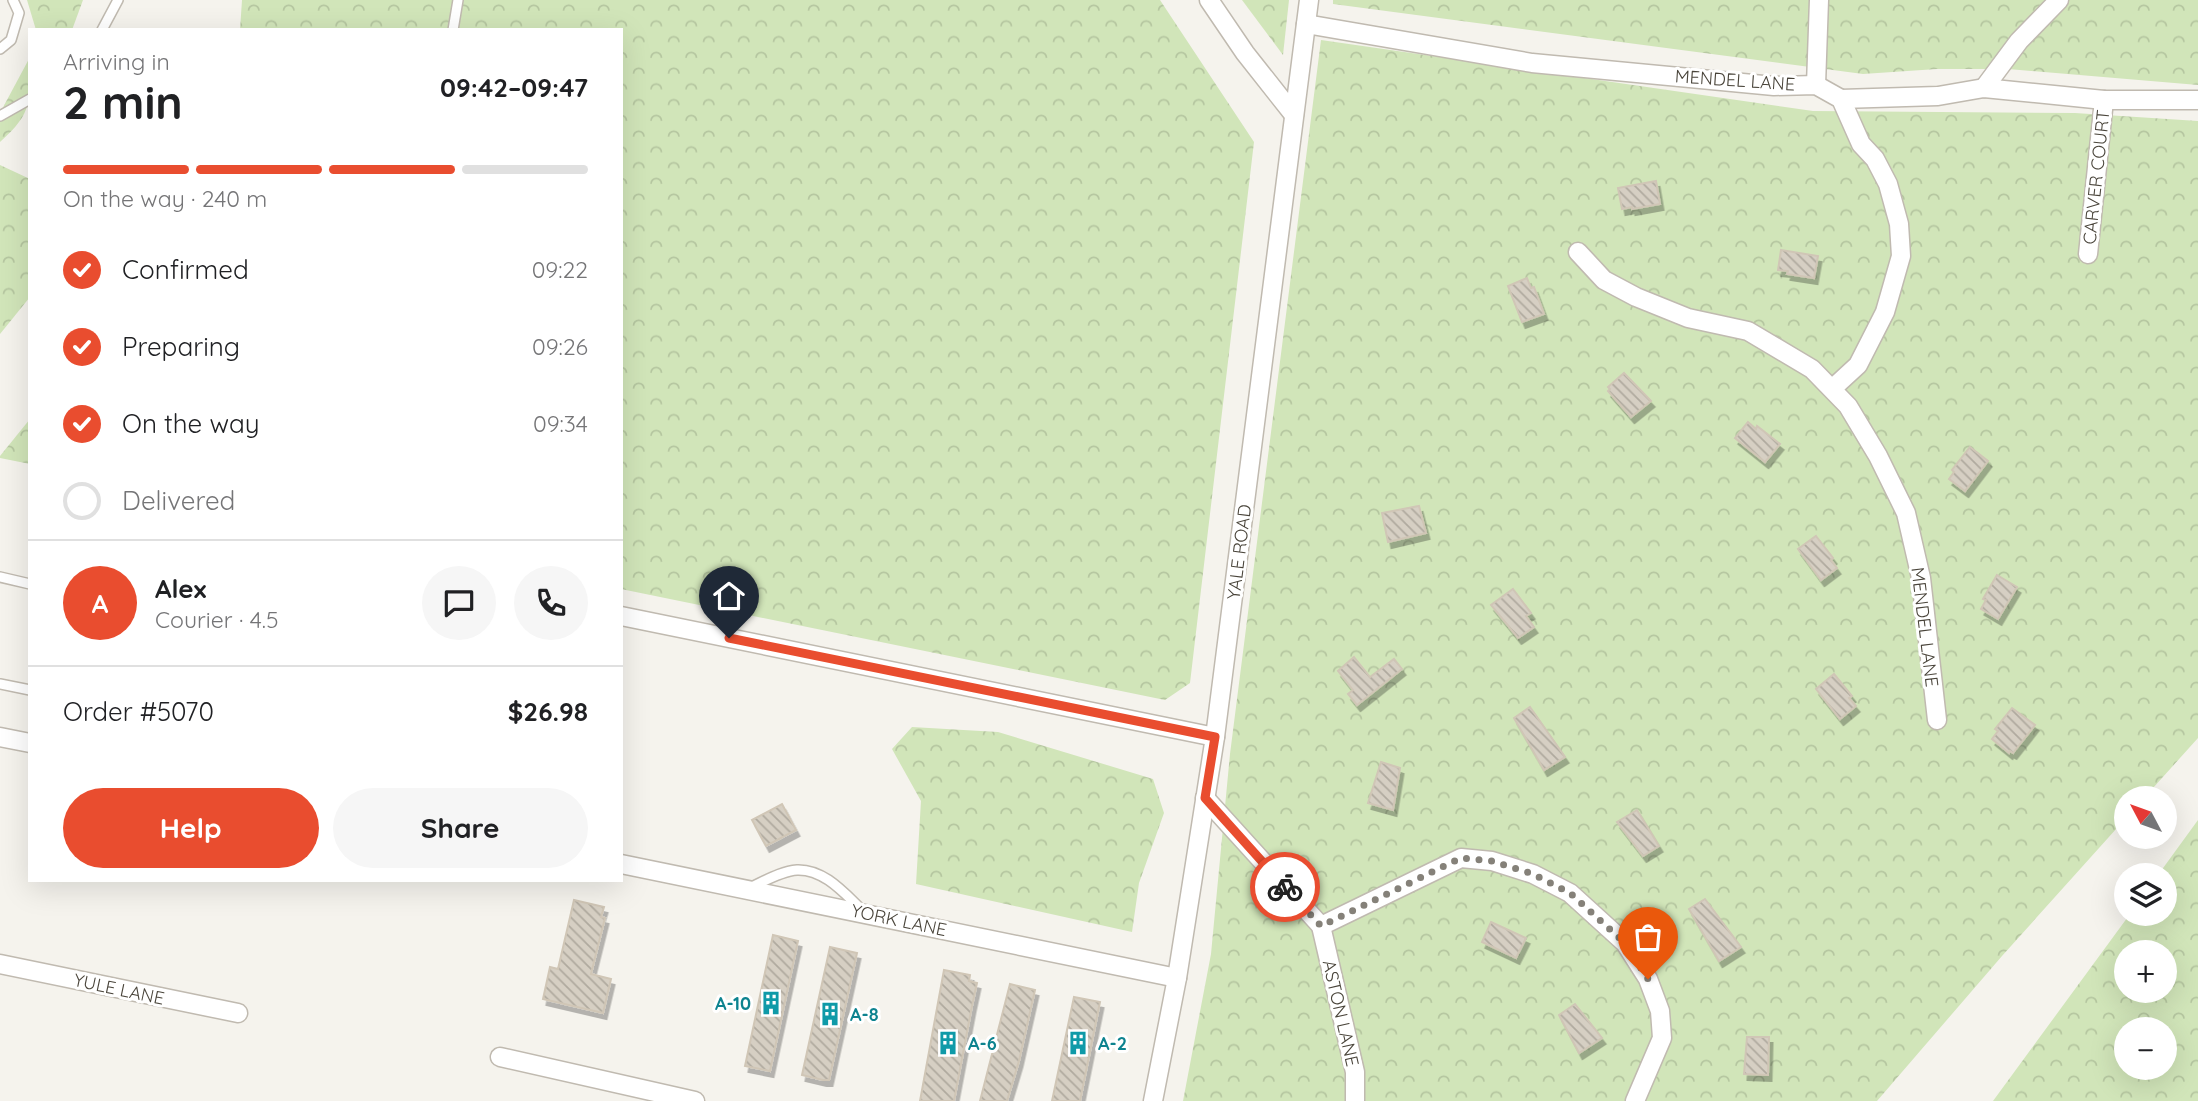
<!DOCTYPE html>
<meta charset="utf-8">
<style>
:root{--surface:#fff;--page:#f6f6f6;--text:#202124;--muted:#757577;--line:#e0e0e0;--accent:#e94d2f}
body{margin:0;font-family:Quicksand,sans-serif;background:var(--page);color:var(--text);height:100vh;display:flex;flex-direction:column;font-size:26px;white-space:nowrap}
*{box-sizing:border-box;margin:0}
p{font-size:23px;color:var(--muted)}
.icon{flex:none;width:38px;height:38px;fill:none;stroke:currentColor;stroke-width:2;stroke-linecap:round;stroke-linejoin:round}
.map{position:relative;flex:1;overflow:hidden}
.details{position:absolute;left:28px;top:28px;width:595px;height:854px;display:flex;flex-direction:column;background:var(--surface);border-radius:0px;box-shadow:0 7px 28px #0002}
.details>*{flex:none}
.needle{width:46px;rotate:311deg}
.fabs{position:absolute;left:2114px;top:786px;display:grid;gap:14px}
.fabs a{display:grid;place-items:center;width:63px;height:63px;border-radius:50%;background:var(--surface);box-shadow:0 7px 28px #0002;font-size:35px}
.pin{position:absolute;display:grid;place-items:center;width:60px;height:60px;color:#fff;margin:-72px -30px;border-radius:50% 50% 50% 0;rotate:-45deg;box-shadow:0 0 7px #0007}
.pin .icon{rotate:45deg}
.courier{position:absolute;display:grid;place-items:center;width:70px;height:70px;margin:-35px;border:5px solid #e94d2f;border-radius:50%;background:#fff;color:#222;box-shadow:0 2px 9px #0007}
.summary em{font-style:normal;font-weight:700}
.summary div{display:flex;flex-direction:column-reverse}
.summary{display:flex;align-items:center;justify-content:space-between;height:119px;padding:0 35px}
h1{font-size:46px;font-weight:700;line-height:52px}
.bar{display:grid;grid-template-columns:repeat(4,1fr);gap:10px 7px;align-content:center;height:84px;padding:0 35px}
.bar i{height:9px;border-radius:5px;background:var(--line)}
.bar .on{background:var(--accent)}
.bar p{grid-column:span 4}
.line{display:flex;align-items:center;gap:18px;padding:0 35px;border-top:2px solid var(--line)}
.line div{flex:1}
.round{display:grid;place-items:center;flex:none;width:74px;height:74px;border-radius:37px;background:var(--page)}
ol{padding:0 35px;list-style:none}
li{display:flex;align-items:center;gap:21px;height:77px}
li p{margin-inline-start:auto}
li .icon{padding:7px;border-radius:50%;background:var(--accent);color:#fff;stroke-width:4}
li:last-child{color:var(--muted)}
li i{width:38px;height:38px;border:4px solid var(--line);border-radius:50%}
.action{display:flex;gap:14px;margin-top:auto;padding:14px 35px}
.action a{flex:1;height:80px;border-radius:42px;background:var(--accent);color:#fff;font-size:28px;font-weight:700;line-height:80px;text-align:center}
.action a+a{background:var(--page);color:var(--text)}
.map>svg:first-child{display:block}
.forest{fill:url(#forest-crowns);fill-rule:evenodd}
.building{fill:url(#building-back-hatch);stroke:#d0c6b6;stroke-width:2;filter:url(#shadow)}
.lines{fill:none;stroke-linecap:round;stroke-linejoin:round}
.lane-casing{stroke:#c0bab0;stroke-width:12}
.street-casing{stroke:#c0bab0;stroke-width:21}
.lane{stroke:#fff;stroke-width:9}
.street{stroke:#fff;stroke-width:18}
.done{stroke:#858179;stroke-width:7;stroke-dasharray:0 12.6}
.route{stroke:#e94d2f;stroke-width:9}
.labels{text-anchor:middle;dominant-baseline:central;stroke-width:6;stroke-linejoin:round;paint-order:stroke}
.street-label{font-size:18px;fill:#49443a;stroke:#fff}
.culture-label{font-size:18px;font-weight:bold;fill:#0d838f;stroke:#fff;text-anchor:start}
</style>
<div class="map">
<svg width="2198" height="1101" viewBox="0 0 2198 1101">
<defs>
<pattern id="forest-crowns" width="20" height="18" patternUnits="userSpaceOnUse" patternTransform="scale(1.75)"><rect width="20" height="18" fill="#d1e5b9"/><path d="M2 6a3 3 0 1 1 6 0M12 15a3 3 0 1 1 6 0" fill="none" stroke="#b5c6a0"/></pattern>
<pattern id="building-back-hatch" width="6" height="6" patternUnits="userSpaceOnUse" patternTransform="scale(1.75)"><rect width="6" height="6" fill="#d6cfc3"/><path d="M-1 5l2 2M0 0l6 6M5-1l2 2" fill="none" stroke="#b0aa9f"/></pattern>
<filter id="shadow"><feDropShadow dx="3.5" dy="6" stdDeviation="0" flood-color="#0004"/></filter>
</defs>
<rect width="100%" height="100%" fill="#f5f3ed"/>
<g class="forest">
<polygon points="27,0 83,0 72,30 36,30"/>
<polygon points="242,0 1160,0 1254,142 1190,683 1165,700 621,589 621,30 240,30"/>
<polygon points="1242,0 1289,0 1283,55"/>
<polygon points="1333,0 2198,0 2198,85 2008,69 1937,69 1863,74 1333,4"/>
<polygon points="1321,40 1813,111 2075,113 2198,121 2198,738 2144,798 2126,798 2126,818 2002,956 1877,1101 1183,1101 1211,954 1230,754"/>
<path d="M30 57C30 100 34 112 0 142V113Z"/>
<polygon points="0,165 30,179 30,297 0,334"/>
<polygon points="30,419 30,464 0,458 0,456"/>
<polygon points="912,727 998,732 1153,779 1164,813 1139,883 1132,932 916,884 921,801 892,749"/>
<path d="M2198 820V1101H1993L2130 914H2165V875H2158ZM2126 952H2165V990H2126ZM2126 1029H2165V1068H2126Z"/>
</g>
<g class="building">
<polygon points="1656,181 1660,204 1632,209 1632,207 1622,209 1618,188"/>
<polygon points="1781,250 1818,256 1814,278 1787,274 1788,271 1778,270"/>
<polygon points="1527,278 1531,288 1534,287 1544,314 1522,322 1508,286"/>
<polygon points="1624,373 1651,401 1631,417 1608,391 1610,389 1608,387"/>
<polygon points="1748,422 1756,429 1757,426 1780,444 1765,462 1735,438"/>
<polygon points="1970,447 1988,461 1965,491 1949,479 1954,472 1952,470"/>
<polygon points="1419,506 1426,533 1388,542 1382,513"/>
<polygon points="1816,536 1833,558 1831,560 1837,568 1821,580 1798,549"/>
<polygon points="1997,575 2017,587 1998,619 1981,609 1986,600 1983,599"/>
<polygon points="1513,589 1531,613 1526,616 1534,627 1518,638 1491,605"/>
<polygon points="1354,657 1370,677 1394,659 1402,669 1357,705 1348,694 1353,690 1338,671"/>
<polygon points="1834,674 1852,696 1849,698 1856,706 1840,719 1816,689"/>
<polygon points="1530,707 1565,757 1544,770 1514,718"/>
<polygon points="2012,708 2035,725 2013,753 2010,751 2009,753 1992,739 1998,731 1995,729"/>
<polygon points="1381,762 1400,768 1393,810 1368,803"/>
<polygon points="782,804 796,830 766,846 752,820"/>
<polygon points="1637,810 1659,846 1643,856 1617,822"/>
<polygon points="1705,899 1741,947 1719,961 1689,909"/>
<polygon points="574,900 604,907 601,917 605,918 591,974 611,979 603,1013 543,999 550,967 558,969"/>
<polygon points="1491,922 1526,938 1516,958 1482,942"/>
<polygon points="773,935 798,941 770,1071 745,1066"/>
<polygon points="830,947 857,953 829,1080 823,1080 802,1075"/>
<polygon points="944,970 970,975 969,981 977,983 972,1006 954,1101 920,1101"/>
<polygon points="1010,984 1035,990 1019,1061 1007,1101 980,1101"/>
<polygon points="1074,997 1100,1002 1080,1101 1052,1101"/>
<polygon points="1575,1004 1602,1038 1579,1053 1559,1015"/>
<polygon points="1747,1037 1769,1037 1768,1075 1744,1074"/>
</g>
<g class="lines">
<g class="lane-casing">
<g id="lane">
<polyline points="102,30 118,0"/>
<polyline points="453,30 458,0"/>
<polyline points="0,49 11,40 19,13 13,0"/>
<polyline points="0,116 30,99"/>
<polyline points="0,577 30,584"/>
<polyline points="0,684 30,690"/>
<path d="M749 888C763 882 781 871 797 870 824 869 844 893 862 910"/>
</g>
</g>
<g class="street-casing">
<g id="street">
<polyline points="1209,0 1245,53 1294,115"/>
<polyline points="1306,24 1532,63 1774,86 1816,85 1841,99 1861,144 1875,159 1888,184 1899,224 1901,256 1885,312 1858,365 1833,388"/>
<polyline points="1816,85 1819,0"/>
<polyline points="1984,88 2019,41 2059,0"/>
<polyline points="1841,99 1938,96 1984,88 2104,100 2198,100"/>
<polyline points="1578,252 1604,280 1636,297 1688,318 1748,331 1812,369 1848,406 1878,456 1906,513 1921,578 1937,720"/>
<polyline points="2088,254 2104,100"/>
<polyline points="621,616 1215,737"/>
<polyline points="0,737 30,743"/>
<polyline points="1205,798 1321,926"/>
<polyline points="621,864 1177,978"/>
<polyline points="0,964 238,1013"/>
<polyline points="500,1057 695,1101"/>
<polyline points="1153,1101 1177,978 1215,737 1309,0"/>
<polyline points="1355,1101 1355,1072 1321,926 1461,858 1492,861 1533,874 1570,893 1625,943 1648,979 1660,1011 1662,1038 1635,1101"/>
</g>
</g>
<use href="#lane" class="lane"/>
<use href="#street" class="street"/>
</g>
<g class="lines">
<polyline class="done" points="1285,887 1321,926 1461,858 1492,861 1533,874 1570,893 1625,943 1648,979"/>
<polyline class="route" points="729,638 1215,737 1205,798 1285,887"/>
</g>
<defs>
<g id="building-bare" transform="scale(1.89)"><path d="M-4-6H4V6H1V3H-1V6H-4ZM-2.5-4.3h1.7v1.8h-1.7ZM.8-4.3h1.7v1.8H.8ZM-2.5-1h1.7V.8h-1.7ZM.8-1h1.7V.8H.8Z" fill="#0f9aa8" stroke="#fff" stroke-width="2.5" paint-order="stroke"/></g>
</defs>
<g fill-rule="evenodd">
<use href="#building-bare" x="771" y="1003"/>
<use href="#building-bare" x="830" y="1014"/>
<use href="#building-bare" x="948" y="1043"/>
<use href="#building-bare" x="1078" y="1043"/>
</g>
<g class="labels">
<g class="street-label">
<text transform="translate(1735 80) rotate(4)">MENDEL LANE</text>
<text transform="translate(2096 177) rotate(-84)">CARVER COURT</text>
<text transform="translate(1239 552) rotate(-83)">YALE ROAD</text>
<text transform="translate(1925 627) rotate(83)">MENDEL LANE</text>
<text transform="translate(899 920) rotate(12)">YORK LANE</text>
<text transform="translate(119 989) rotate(12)">YULE LANE</text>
<text transform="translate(1341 1013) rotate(77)">ASTON LANE</text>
</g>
<g class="culture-label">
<text x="751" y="1003" text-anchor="end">A-10</text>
<text x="850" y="1014">A-8</text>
<text x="968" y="1043">A-6</text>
<text x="1098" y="1043">A-2</text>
</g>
</g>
</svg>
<div class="fabs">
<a><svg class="needle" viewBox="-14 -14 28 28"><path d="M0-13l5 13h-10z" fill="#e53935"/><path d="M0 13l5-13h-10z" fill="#757577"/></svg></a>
<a><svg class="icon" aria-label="layers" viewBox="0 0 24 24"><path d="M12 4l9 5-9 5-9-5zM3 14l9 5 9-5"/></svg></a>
<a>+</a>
<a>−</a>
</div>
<div class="pin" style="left:1648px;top:979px;background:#ea580c"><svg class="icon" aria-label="bag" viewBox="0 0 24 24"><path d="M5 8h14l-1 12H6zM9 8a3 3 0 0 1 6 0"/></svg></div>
<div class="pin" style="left:729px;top:638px;background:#1f2937"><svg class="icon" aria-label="home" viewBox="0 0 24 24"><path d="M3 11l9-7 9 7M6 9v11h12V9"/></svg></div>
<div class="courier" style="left:1285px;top:887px"><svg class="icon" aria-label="bike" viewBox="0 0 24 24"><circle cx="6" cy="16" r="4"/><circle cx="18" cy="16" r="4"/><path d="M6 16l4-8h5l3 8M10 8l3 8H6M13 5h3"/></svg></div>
<section class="details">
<div class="summary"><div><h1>2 min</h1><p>Arriving in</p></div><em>09:42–09:47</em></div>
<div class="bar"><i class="on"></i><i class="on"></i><i class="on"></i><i></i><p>On the way · 240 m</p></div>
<ol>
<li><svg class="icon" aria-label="check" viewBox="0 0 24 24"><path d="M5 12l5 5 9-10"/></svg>Confirmed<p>09:22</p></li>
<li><svg class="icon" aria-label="check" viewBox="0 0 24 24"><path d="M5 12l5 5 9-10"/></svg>Preparing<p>09:26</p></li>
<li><svg class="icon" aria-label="check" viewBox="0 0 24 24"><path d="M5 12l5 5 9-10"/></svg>On the way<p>09:34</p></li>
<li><i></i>Delivered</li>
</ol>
<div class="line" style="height:126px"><b class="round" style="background:var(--accent);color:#fff">A</b><div><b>Alex</b><p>Courier · 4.5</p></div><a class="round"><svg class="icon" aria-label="chat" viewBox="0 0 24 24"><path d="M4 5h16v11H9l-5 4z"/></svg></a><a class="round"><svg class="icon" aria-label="phone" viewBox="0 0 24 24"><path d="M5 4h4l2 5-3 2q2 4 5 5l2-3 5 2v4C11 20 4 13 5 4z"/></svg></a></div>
<div class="line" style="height:91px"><div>Order #5070</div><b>$26.98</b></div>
<div class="action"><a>Help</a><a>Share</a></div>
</section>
</div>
